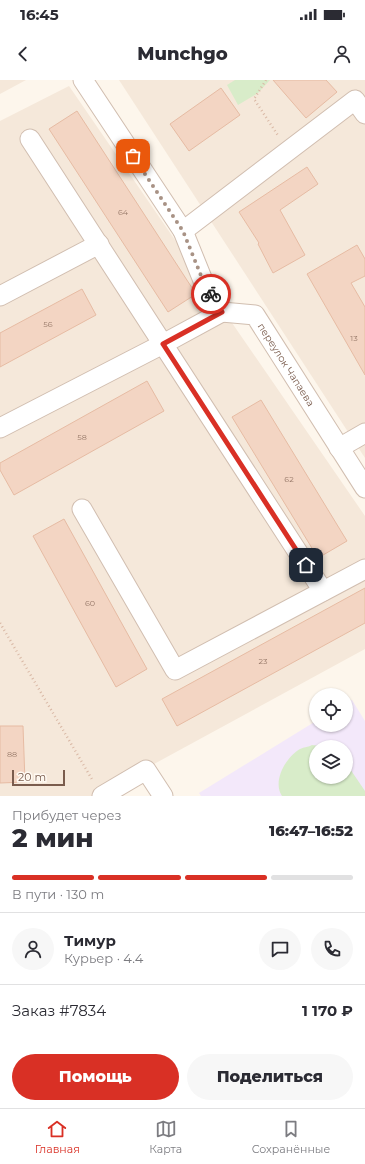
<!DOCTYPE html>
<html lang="ru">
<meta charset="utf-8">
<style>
:root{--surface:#fff;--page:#f7f7f7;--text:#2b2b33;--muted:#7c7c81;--line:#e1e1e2;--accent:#d93025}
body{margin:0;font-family:Montserrat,sans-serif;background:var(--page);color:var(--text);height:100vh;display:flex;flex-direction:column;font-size:15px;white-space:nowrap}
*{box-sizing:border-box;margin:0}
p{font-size:13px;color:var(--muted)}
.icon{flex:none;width:22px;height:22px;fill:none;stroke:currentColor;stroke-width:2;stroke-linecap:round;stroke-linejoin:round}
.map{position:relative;height:716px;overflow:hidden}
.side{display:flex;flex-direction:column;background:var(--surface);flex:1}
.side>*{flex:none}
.buttons{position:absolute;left:309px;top:608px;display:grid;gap:8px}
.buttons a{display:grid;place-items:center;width:44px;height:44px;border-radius:50%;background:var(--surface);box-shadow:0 1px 3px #0004;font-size:20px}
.scale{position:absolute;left:12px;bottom:10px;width:53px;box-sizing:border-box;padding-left:4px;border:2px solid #7a5c4d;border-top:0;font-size:11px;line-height:14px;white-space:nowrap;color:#7a5c4d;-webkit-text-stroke:3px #fffaf3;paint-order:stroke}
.pin{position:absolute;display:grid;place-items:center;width:34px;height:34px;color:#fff;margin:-17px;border-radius:8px;box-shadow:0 2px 6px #0006}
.courier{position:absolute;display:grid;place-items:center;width:40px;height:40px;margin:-20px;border:3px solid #d93025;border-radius:50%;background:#fff;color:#222;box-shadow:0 1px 5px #0007}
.head em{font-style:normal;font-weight:800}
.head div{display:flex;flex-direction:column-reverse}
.head{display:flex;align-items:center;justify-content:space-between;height:68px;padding:0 12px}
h1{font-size:26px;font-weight:800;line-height:30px}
.bar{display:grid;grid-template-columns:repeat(4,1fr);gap:6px 4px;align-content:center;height:48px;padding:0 12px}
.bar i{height:5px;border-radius:3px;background:var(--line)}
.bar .selected{background:var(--accent)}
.bar p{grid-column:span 4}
.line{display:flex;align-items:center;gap:10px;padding:0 12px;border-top:1px solid var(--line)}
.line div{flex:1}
.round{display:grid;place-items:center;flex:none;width:42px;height:42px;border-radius:21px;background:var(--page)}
.cta{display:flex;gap:8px;margin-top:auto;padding:8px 12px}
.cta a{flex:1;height:46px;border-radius:24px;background:var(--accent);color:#fff;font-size:16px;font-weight:800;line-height:46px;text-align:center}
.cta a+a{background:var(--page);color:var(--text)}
.status{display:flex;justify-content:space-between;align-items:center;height:28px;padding:0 20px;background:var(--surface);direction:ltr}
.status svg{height:11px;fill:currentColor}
header{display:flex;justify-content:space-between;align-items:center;height:52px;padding:0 12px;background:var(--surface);font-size:18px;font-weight:800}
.tabs{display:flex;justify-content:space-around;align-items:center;height:56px;border-top:1px solid var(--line);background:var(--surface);font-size:11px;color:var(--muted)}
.tabs a{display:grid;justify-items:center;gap:2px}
.tabs .selected{color:var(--accent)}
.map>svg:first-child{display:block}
.residential{fill:#f5e8da}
.education{fill:#f3e8fa;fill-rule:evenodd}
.green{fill:#d8ecc9}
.building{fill:#f3d5c3;stroke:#e6bba3}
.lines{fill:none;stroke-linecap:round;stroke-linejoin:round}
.minor-casing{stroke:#d1beb0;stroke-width:21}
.path{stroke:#d9b8a5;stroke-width:2.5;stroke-dasharray:1 3;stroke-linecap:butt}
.minor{stroke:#fff;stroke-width:19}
.done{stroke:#a89285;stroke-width:4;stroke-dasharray:0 7.2}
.route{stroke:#d93025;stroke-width:5}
.labels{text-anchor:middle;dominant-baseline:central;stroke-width:3;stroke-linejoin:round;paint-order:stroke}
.number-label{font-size:8px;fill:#987a6a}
.street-label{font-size:10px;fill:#7a5c4d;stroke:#fffaf3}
</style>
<div class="status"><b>16:45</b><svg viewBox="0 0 49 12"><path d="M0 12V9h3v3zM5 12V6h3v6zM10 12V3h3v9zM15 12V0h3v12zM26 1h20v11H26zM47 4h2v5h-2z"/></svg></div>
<header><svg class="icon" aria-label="back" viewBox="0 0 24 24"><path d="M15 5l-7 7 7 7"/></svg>Munchgo<svg class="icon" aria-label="person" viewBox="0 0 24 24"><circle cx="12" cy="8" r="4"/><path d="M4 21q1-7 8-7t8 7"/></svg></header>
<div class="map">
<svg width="365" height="716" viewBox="0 0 365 716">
<rect width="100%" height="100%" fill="#fdf6ec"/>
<g class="residential">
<polygon points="0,0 26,0 0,14"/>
<polygon points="119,0 365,0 365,378"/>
<polygon points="69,6 365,436 365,569 154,684 101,716 0,716 0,41"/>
</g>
<path class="education" d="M352 620 365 641V716H201L199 713 316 641V645H346V623ZM316 667H346V697H316Z"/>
<g class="green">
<polygon points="235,0 270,0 258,13 238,25 227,5"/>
<path d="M312 665 329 667H316V697H346V683L365 711V716H282C272 701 286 677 300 669 304 667 309 667 312 665Z"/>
</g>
<g class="building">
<polygon points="273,0 326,0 337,12 306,38"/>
<polygon points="221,8 240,35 189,71 170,44"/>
<polygon points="77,31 196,214 168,232 49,49"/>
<polygon points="307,87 318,104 280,130 305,175 273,193 258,164 259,163 239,132"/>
<polygon points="357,165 365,179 365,196 351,203 365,227 365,295 307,194"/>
<polygon points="82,209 96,235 0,287 0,253"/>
<polygon points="147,301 164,331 14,415 0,390 0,383"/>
<polygon points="261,320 347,461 318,478 232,337"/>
<polygon points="64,439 147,589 116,607 33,456"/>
<polygon points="365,508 365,543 177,646 162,619"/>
<polygon points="0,646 23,646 25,702 0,703"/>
</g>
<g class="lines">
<g class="minor-casing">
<g id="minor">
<path id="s1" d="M83 0 183 151 204 203 222 232 255 235 365 408"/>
<polyline points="30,59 323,511"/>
<polyline points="183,151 355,20 365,34"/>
<polyline points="0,216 99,164"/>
<polyline points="0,348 163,264 222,232"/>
<polyline points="339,368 365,353"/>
<polyline points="82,429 175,590 365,489"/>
<polyline points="102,716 146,690 163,716"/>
</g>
</g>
<g class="path">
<polyline points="266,0 254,19 279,57"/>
<polyline points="0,543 93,701"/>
</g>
<use href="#minor" class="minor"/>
</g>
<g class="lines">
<polyline class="done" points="133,76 183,151 204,203 211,214"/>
<polyline class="route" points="211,214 222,232 163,264 306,485"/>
</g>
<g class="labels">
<g class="number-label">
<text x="123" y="132">64</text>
<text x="48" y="244">56</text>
<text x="354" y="258">13</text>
<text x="82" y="357">58</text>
<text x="289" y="399">62</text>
<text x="90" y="523">60</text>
<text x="263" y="581">23</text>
<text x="12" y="674">88</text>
</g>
<g class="street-label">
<text stroke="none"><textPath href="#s1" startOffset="363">переулок Чапаева</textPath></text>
</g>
</g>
</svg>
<div class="buttons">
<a><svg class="icon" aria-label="locate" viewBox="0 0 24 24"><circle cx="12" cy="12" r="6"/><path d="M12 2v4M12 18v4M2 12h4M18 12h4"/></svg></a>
<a><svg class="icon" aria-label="layers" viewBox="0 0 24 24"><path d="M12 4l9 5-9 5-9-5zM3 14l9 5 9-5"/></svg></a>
</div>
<div class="scale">20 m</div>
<div class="pin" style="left:133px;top:76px;background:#ea580c"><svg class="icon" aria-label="bag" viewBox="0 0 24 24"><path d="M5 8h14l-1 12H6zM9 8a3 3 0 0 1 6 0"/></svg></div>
<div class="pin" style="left:306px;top:485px;background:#1f2937"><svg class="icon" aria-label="home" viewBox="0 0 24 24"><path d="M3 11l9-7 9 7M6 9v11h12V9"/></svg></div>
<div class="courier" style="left:211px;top:214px"><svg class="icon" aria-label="bike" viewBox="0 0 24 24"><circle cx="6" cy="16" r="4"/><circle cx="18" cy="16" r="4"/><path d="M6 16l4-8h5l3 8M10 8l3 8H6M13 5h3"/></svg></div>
</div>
<section class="side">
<div class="head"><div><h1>2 мин</h1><p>Прибудет через</p></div><em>16:47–16:52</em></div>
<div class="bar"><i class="selected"></i><i class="selected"></i><i class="selected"></i><i></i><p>В пути · 130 m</p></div>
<div class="line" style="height:72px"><a class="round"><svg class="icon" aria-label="person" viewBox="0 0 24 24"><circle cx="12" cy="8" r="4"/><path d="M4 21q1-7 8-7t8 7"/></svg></a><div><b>Тимур</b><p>Курьер · 4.4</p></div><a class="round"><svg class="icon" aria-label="chat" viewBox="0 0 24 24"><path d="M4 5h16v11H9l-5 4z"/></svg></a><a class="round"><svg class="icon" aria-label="phone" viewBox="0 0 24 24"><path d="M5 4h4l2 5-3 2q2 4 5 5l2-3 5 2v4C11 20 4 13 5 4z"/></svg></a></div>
<div class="line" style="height:52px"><div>Заказ #7834</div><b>1 170 ₽</b></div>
<div class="cta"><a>Помощь</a><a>Поделиться</a></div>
</section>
<nav class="tabs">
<a class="selected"><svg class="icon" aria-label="home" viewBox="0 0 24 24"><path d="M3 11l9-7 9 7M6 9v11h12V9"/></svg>Главная</a>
<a><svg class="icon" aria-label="map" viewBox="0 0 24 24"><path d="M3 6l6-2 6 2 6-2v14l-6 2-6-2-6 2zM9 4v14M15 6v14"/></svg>Карта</a>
<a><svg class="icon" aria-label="saved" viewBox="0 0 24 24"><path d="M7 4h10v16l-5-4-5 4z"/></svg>Сохранённые</a>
</nav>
